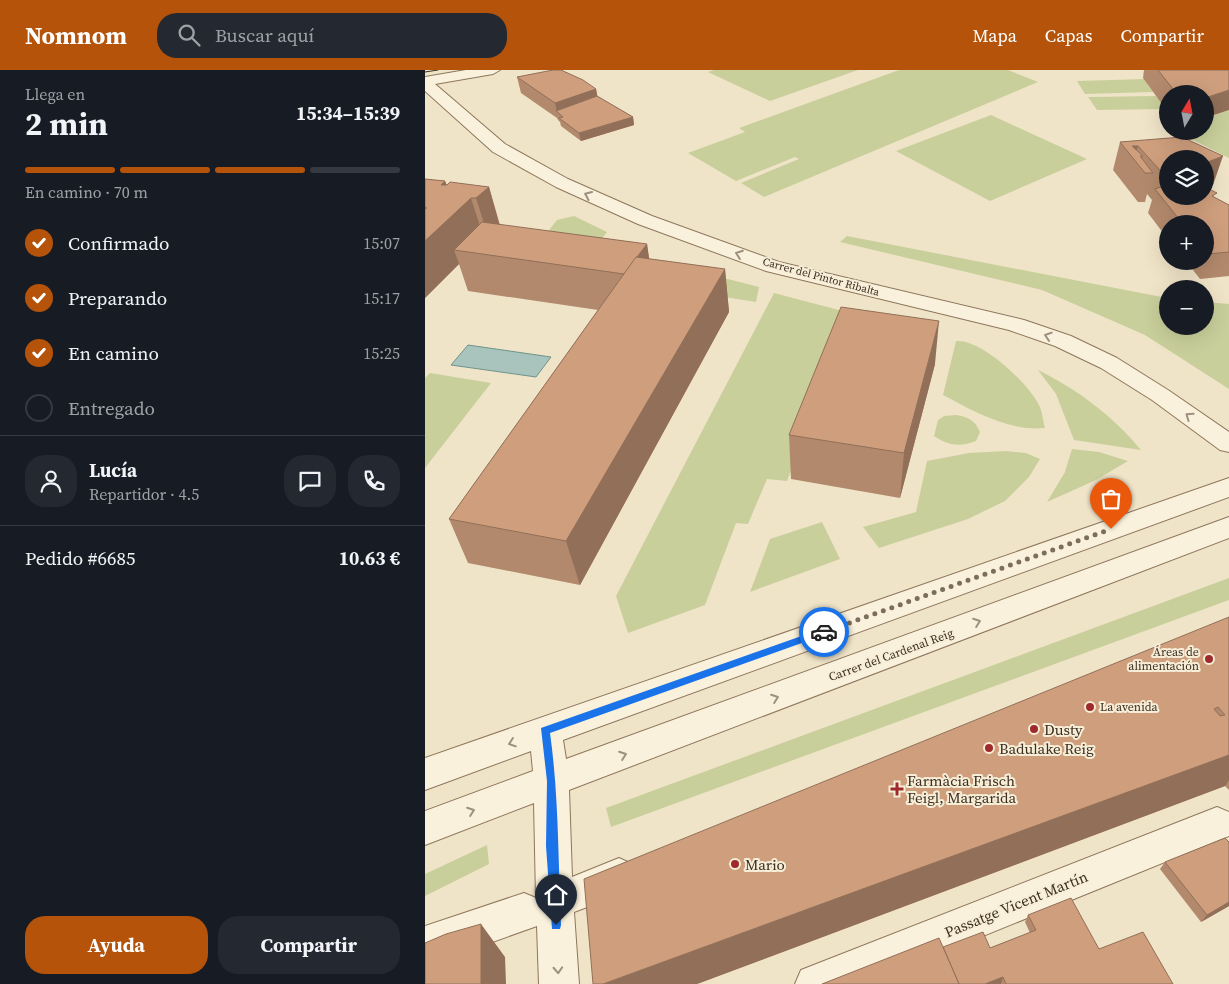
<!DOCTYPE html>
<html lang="es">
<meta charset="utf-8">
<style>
:root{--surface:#171b24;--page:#242831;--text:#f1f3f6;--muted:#9ea1a6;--line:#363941;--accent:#b45309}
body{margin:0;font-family:"Source Serif 4",serif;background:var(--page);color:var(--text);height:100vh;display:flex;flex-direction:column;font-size:19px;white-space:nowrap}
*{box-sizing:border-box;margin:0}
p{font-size:16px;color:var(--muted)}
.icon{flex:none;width:28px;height:28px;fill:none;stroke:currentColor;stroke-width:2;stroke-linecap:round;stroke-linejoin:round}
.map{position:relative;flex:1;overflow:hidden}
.side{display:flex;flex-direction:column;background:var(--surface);width:425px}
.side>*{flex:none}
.needle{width:32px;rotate:10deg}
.buttons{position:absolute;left:734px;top:15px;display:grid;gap:10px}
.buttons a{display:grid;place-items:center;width:55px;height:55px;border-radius:50%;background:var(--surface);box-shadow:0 5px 20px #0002;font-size:25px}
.pin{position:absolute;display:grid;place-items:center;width:42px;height:42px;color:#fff;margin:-51px -21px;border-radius:50% 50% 50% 0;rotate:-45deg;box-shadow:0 0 5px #0007}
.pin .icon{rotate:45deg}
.courier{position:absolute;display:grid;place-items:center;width:50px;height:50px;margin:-25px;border:4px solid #1a73e8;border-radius:50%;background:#fff;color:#222;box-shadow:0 1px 6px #0007}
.headline em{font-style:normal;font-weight:700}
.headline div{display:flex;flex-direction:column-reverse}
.headline{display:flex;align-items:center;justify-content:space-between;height:85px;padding:0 25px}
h1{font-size:32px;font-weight:700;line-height:38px}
.bar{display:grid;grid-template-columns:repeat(4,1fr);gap:8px 5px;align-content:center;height:60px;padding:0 25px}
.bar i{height:6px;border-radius:4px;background:var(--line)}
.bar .on{background:var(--accent)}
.bar p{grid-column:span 4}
.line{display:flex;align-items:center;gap:12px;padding:0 25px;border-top:1px solid var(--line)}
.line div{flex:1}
.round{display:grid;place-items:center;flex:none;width:52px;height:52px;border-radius:20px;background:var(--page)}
ol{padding:0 25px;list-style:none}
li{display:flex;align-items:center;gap:15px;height:55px}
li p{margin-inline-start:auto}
li .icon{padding:5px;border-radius:50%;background:var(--accent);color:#fff;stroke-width:4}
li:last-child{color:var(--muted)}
li i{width:28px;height:28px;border:2px solid var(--line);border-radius:50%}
.action{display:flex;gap:10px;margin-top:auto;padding:10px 25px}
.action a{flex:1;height:58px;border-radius:20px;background:var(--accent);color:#fff;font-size:20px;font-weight:700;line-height:58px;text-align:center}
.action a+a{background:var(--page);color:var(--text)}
header{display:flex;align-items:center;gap:30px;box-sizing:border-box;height:70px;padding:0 25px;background:var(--accent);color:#fff}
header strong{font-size:24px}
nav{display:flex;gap:28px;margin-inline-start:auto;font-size:18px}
.search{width:350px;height:45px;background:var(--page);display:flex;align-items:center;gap:12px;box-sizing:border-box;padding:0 18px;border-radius:20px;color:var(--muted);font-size:19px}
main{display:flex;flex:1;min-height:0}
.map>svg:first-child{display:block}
.green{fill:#c9cf9b}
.water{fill:#a9c4bc;stroke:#6f938a}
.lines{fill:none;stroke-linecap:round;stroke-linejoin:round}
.street-casing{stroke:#8d765c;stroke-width:2}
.street{fill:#faf1dc;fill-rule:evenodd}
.tram{stroke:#3d2e20;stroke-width:1}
.wall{fill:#b2896c}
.shaded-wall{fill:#916f58}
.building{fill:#cf9f7d;stroke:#916f58;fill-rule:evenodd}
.oneway{stroke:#9c907e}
.route{fill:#1a73e8}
.done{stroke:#7c6e5b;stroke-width:5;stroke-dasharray:0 9}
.poi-dot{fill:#9e2a2b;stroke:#f7eed8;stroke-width:2}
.labels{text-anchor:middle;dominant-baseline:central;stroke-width:4;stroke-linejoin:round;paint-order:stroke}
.far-street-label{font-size:11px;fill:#3d2e20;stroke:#f7eed8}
.poi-label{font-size:12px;fill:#3d2e20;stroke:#f7eed8;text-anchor:end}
.street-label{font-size:12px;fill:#3d2e20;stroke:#f7eed8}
.near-poi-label{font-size:15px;fill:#3d2e20;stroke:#f7eed8;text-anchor:start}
.near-street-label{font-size:15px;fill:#3d2e20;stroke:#f7eed8}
</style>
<header>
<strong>Nomnom</strong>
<div class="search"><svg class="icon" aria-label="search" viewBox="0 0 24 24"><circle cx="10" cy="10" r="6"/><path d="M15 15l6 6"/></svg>Buscar aquí</div>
<nav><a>Mapa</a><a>Capas</a><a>Compartir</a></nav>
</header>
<main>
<section class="side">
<div class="headline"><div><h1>2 min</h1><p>Llega en</p></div><em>15:34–15:39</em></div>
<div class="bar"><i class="on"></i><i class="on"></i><i class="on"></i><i></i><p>En camino · 70 m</p></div>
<ol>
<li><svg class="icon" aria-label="check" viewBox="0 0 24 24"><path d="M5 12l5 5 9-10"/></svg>Confirmado<p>15:07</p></li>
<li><svg class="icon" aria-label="check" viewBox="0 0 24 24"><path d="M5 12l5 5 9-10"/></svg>Preparando<p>15:17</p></li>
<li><svg class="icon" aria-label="check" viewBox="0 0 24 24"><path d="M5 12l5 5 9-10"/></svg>En camino<p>15:25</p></li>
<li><i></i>Entregado</li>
</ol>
<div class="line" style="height:90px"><a class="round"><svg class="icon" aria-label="person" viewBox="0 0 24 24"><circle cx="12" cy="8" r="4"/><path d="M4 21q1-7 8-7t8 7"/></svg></a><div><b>Lucía</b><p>Repartidor · 4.5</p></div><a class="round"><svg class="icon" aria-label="chat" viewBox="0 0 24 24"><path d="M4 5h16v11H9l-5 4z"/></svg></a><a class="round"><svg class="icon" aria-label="phone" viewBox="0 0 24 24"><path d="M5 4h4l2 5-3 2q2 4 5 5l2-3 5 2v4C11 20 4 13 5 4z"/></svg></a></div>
<div class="line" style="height:65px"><div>Pedido #6685</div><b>10.63 €</b></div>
<div class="action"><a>Ayuda</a><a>Compartir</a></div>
</section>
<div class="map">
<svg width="804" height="914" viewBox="0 0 804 914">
<rect width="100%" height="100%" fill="#f0e4c8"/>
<g class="green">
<polygon points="289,0 433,0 345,31 283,2"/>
<polygon points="474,0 583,0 613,12 339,127 316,113 374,89 370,87 311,111 263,83 320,62 314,58"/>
<polygon points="719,9 728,22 660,24 652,11"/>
<polygon points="731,26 741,39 672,40 663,27"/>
<polygon points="804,40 804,88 750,61 780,61 780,48"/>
<polygon points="566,45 662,89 565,131 471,81"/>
<polygon points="149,146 182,162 158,194 103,187 132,150"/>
<polygon points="422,166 742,228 742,256 780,256 780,232 804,234 804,319 720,265 617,220 415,172"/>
<polygon points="299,208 334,217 331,232 249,219"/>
<polygon points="349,223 513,266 507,286 414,275 362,411 342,409 323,454 311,453 280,535 203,563 191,526"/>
<path d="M531 271C557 269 603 313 614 335 617 341 618 350 620 358 585 362 548 341 518 325Z"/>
<path d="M613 300C653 320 687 345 716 380L649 370 631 324Z"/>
<polygon points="5,303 66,313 0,398 0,308"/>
<path d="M531 345C543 347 550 350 555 362L551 371C536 377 523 376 509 366L513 350 519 346Z"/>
<polygon points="647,379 674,382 703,391 671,410 622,432 640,402"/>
<polygon points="581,381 601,383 615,389 604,407 580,431 543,449 454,478 438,457 491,442 502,391 544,383"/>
<polygon points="397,452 415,489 325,522 345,469"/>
<polygon points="804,508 804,530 186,757 181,738"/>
<polygon points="62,775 64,794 0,826 0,804"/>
</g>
<polygon class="water" points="43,275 126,287 111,307 26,295"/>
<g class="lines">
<g class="street-casing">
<g id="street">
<polygon points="41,0 75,0 68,4 10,14 80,74 143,109 227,146 354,192 599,250 646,266 692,288 743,320 804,362 804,382 795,380 727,330 676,298 630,276 584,260 341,201 213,154 131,117 68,82 0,21 0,7"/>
<polygon points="804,408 804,427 138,670 141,689 804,447 804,468 144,720 147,807 194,788 207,794 213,807 207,820 149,842 154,914 114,914 112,856 0,896 0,856 99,823 111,828 109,733 0,775 0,741 108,701 106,681 0,720 0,688"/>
<polygon points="792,737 804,742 804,766 440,914 370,914 376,900"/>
</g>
</g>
<use href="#street" class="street"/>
<polyline class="tram" points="0,2 13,0"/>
</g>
<g class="wall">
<polygon points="719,0 804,0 780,24 742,24 742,41 718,8"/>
<polygon points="92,7 171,19 172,26 208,47 209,55 156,71 136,56 135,52 133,50 132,48 96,23"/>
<polygon points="757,67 788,115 782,118 790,128 804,135 804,206 775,209 761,191 780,191 780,154 742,154 742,168 723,143 727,130 722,124 720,132 713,132 688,100 695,72"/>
<polygon points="0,109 20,111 22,115 64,117 75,155 222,174 224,189 300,199 304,242 155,515 43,493 24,449 173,240 43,221 34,194 0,228"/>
<polygon points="510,294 475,428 366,409 364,365"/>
<polygon points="804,547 804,720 800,716 272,914"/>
<polygon points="804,772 804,836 776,852 735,799 740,792"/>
<polygon points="603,845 748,914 397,914 518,877 565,878 605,863 600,852"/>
</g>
<g class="shaded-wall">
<polygon points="171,19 174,34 138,47 132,42 130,33"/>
<polygon points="804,20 804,40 780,48 780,28"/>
<polygon points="208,47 209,55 156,71 154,63"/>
<polygon points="707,76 713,76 709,90"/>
<polygon points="798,86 788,115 780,118 780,93"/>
<polygon points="742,108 742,126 736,127"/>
<polygon points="20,111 30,143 46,128 59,169 29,180 34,194 0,228 0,171 16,115"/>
<polygon points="64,117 75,157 64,169 51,128"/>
<polygon points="222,174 228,215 200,204"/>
<polygon points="300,199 304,242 155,515 141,471"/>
<polygon points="514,251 510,294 475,428 479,383"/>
<polygon points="804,685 804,710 800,716 272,914 178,914"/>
<polygon points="804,832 804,836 776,852 782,845"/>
<polygon points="56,854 80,887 81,914 56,914"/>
<polygon points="578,907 576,914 560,914"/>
</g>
<g class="building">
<polygon points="128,0 136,0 158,10 171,19 130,33 92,7"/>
<polygon points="733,0 804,0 804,20 780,28 780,24 752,24"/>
<polygon points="172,26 208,47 154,63 134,48 138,47 131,41"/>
<polygon points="757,67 798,86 780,93 780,89 742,89 742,108 713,76 707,76 718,86 715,86 728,103 720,103 695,72"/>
<polygon points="0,109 20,111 16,115 22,115 25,112 64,117 51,128 46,128 0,171 0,139 2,138 0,137"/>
<polygon points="742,115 742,126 780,126 780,117 792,123 787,126 804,135 804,182 783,184 780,180 780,154 758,154 730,119"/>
<polygon points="57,152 222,174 199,204 29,180"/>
<polygon points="211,187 300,199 141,471 24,449"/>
<polygon points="416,237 514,251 479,383 364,365"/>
<path d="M804 547V685L178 914H168L159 809ZM793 637 800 645 795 646 789 639Z"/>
<polygon points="800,768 804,772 804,832 782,845 740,792"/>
<polygon points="646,828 674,879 718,862 748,914 581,914 578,907 560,914 534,914 518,877 558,862 565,878 611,860 603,845"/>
<polygon points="56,854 56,914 0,914 0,873 21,864"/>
<polygon points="514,868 534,914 397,914"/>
</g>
<defs><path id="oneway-chevron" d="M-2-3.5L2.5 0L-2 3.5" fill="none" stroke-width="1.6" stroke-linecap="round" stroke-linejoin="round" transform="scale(1.25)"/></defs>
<g class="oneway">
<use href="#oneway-chevron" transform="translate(163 125) rotate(-156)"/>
<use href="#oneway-chevron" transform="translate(314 184) rotate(-160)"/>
<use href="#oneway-chevron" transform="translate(623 266) rotate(-162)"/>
<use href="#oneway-chevron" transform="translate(764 346) rotate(-145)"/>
<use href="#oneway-chevron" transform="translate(552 552) rotate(-20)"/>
<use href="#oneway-chevron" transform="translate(350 628) rotate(-20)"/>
<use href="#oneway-chevron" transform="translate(87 673) rotate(161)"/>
<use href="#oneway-chevron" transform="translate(198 685) rotate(-20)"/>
<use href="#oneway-chevron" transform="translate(46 741) rotate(-20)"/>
<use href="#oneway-chevron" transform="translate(133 900) rotate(87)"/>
</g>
<path class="route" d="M399 558 402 559V564L125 663C134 727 133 791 136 855L135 859H127L121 776 122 711 116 658Z"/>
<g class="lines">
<polyline class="done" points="399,562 686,459"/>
</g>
<g class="poi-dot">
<circle cx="784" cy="589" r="5"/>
<circle cx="665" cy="637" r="5"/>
<circle cx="609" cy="659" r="5"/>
<circle cx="564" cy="678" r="5"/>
<path d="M469.5 711.5h5v5h5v5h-5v5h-5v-5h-5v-5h5z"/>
<circle cx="310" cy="794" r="5"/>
</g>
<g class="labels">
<g class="far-street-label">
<text transform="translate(396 207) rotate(15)">Carrer del Pintor Ribalta</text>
</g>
<g class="poi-label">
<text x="774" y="582">Áreas de<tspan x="774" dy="14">alimentación</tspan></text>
<text x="675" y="637" text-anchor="start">La avenida</text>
</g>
<g class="street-label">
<text transform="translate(466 585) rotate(-20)">Carrer del Cardenal Reig</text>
</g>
<g class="near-poi-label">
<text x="619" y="659">Dusty</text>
<text x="574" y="678">Badulake Reig</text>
<text x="482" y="710">Farmàcia Frisch<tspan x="482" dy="17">Feigl, Margarida</tspan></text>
<text x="320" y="794">Mario</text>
</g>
<g class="near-street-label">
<text transform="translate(591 834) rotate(-22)">Passatge Vicent Martín</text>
</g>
</g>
</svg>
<div class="buttons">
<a><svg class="needle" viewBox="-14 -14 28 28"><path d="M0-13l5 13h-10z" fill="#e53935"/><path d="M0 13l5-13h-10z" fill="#9ea1a6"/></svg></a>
<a><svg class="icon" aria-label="layers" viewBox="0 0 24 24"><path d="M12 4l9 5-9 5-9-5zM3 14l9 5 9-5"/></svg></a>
<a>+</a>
<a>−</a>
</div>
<div class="pin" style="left:686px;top:459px;background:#ea580c"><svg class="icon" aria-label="bag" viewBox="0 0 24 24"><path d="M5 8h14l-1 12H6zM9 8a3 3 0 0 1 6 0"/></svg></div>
<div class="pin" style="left:131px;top:855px;background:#1f2937"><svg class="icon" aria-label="home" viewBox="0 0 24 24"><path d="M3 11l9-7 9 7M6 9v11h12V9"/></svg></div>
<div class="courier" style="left:399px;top:562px"><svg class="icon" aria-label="car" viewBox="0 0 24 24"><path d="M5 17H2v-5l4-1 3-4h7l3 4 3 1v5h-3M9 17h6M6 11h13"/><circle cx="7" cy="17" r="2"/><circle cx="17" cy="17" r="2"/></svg></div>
</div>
</main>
